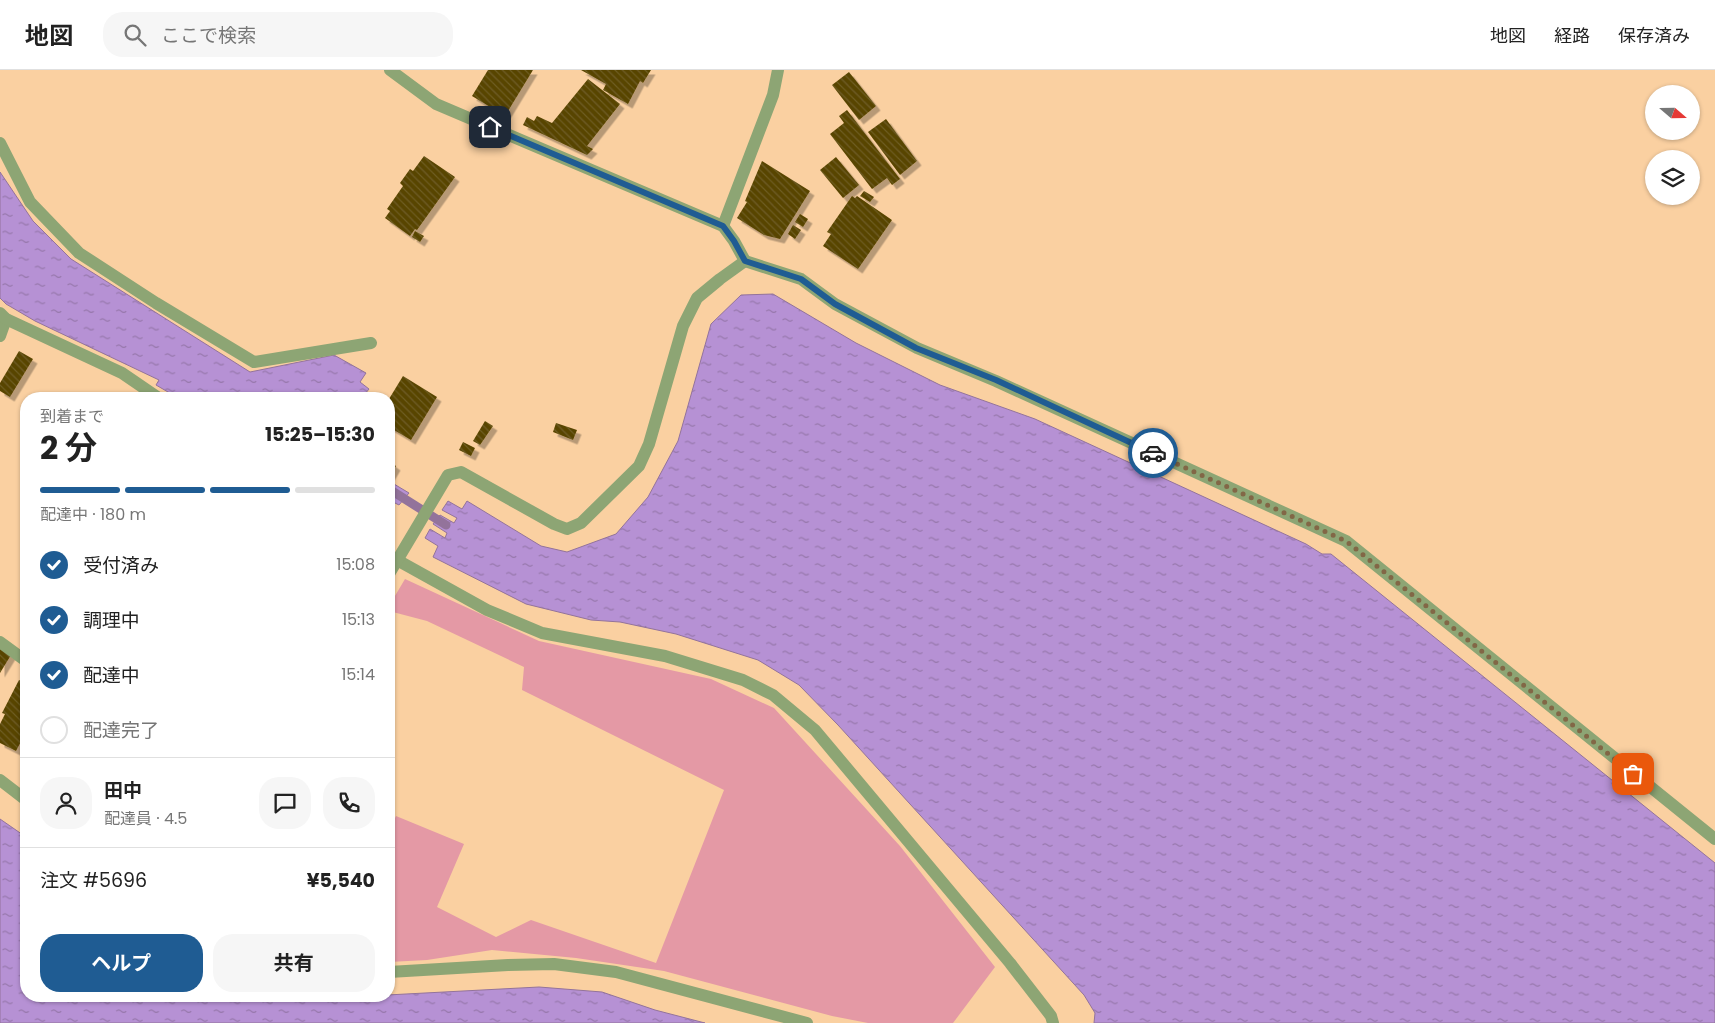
<!DOCTYPE html>
<html lang="ja">
<meta charset="utf-8">
<style>
:root{--surface:#fff;--page:#f6f6f6;--text:#222;--muted:#767676;--line:#e0e0e0;--accent:#1f5c93}
body{margin:0;font-family:Poppins,"Noto Sans JP",sans-serif;background:var(--page);color:var(--text);height:100vh;display:flex;flex-direction:column;font-size:19px;white-space:nowrap}
*{box-sizing:border-box;margin:0}
p{font-size:16px;color:var(--muted)}
.icon{flex:none;width:28px;height:28px;fill:none;stroke:currentColor;stroke-width:2;stroke-linecap:round;stroke-linejoin:round}
.map{position:relative;flex:1;overflow:hidden}
.details{position:absolute;left:20px;top:322px;width:375px;height:610px;display:flex;flex-direction:column;background:var(--surface);border-radius:20px;box-shadow:0 1px 4px #0004}
.details>*{flex:none}
.needle{width:32px;rotate:110deg}
.buttons{position:absolute;left:1645px;top:15px;display:grid;gap:10px}
.buttons a{display:grid;place-items:center;width:55px;height:55px;border-radius:50%;background:var(--surface);box-shadow:0 1px 4px #0004;font-size:25px}
.pin{position:absolute;display:grid;place-items:center;width:42px;height:42px;color:#fff;margin:-21px;border-radius:10px;box-shadow:0 2px 8px #0006}
.courier{position:absolute;display:grid;place-items:center;width:50px;height:50px;margin:-25px;border:4px solid #1f5c93;border-radius:50%;background:#fff;color:#222;box-shadow:0 1px 6px #0007}
.headline em{font-style:normal;font-weight:700}
.headline div{display:flex;flex-direction:column-reverse}
.headline{display:flex;align-items:center;justify-content:space-between;height:85px;padding:0 20px}
h1{font-size:32px;font-weight:700;line-height:38px}
.bar{display:grid;grid-template-columns:repeat(4,1fr);gap:8px 5px;align-content:center;height:60px;padding:0 20px}
.bar i{height:6px;border-radius:4px;background:var(--line)}
.bar .current{background:var(--accent)}
.bar p{grid-column:span 4}
.line{display:flex;align-items:center;gap:12px;padding:0 20px;border-top:1px solid var(--line)}
.line div{flex:1}
.round{display:grid;place-items:center;flex:none;width:52px;height:52px;border-radius:20px;background:var(--page)}
ol{padding:0 20px;list-style:none}
li{display:flex;align-items:center;gap:15px;height:55px}
li p{margin-inline-start:auto}
li .icon{padding:5px;border-radius:50%;background:var(--accent);color:#fff;stroke-width:4}
li:last-child{color:var(--muted)}
li i{width:28px;height:28px;border:2px solid var(--line);border-radius:50%}
.button{display:flex;gap:10px;margin-top:auto;padding:10px 20px}
.button a{flex:1;height:58px;border-radius:20px;background:var(--accent);color:#fff;font-size:20px;font-weight:700;line-height:58px;text-align:center}
.button a+a{background:var(--page);color:var(--text)}
header{display:flex;align-items:center;gap:30px;box-sizing:border-box;height:70px;padding:0 25px;background:var(--surface);border-bottom:1px solid var(--line)}
header strong{font-size:24px}
nav{display:flex;gap:28px;margin-inline-start:auto;font-size:18px}
.search{width:350px;height:45px;background:var(--page);display:flex;align-items:center;gap:12px;box-sizing:border-box;padding:0 18px;border-radius:20px;color:var(--muted);font-size:19px}
.map>svg:first-child{display:block}
.green{fill:#e499a5}
.water{fill:url(#water-ripples);stroke:#93739b}
.lines{fill:none;stroke-linecap:round;stroke-linejoin:round}
.stream{stroke:#93739b;stroke-width:9}
.building{fill:url(#building-back-hatch);filter:url(#shadow)}
.lane{stroke:#8da574;stroke-width:12}
.street{stroke:#8da574;stroke-width:12}
.done{stroke:#826746;stroke-width:5;stroke-dasharray:0 9}
.route{stroke:#1f5c93;stroke-width:6}
</style>
<header>
<strong>地図</strong>
<div class="search"><svg class="icon" aria-label="search" viewBox="0 0 24 24"><circle cx="10" cy="10" r="6"/><path d="M15 15l6 6"/></svg>ここで検索</div>
<nav><a>地図</a><a>経路</a><a>保存済み</a></nav>
</header>
<div class="map">
<svg width="1715" height="953" viewBox="0 0 1715 953">
<defs>
<pattern id="water-ripples" width="26" height="14" patternUnits="userSpaceOnUse" patternTransform="scale(1.25)"><rect width="26" height="14" fill="#b691d4"/><path d="M2 4q2-2 4 0t4 0M15 11q2-2 4 0t4 0" fill="none" stroke="#9677ab"/></pattern>
<pattern id="building-back-hatch" width="6" height="6" patternUnits="userSpaceOnUse" patternTransform="scale(1.25)"><rect width="6" height="6" fill="#584400"/><path d="M-1 5l2 2M0 0l6 6M5-1l2 2" fill="none" stroke="#6e5d25"/></pattern>
<filter id="shadow"><feDropShadow dx="4.5" dy="4.5" stdDeviation="0" flood-color="#0004"/></filter>
</defs>
<rect width="100%" height="100%" fill="#fad0a1"/>
<polygon class="green" points="405,509 539,571 711,609 774,638 900,776 995,897 953,953 868,953 832,946 664,901 576,888 492,880 427,890 389,892 389,761 396,746 464,774 437,837 496,867 531,850 656,893 724,720 522,620 524,597 427,551 389,541 389,536"/>
<g class="water">
<polygon points="0,102 33,151 71,189 250,302 334,285 366,303 360,312 369,319 361,329 353,326 351,329 180,329 156,315 159,310 35,251 6,234 0,228"/>
<polygon points="773,224 856,273 940,315 1035,349 1306,474 1322,484 1331,484 1715,793 1715,953 1094,953 1095,943 1084,925 838,655 799,615 758,590 676,564 620,552 591,550 526,534 433,487 438,476 425,468 430,459 445,468 447,463 433,454 440,445 454,453 457,448 442,440 448,431 462,439 467,431 541,476 567,482 616,464 648,427 678,371 711,254 741,225"/>
<polygon points="389,411 409,423 399,435 389,430"/>
<polygon points="0,749 26,767 26,926 349,927 539,917 602,922 655,940 705,953 0,953"/>
</g>
<g class="lines">
<polyline class="stream" points="389,419 446,455"/>
</g>
<g class="building">
<polygon points="488,0 533,0 505,46 472,26"/>
<polygon points="581,0 651,0 643,13 640,11 628,34 603,20 606,14"/>
<polygon points="849,2 876,36 859,50 832,15"/>
<polygon points="588,9 620,34 587,76 593,79 587,85 523,55 527,47 534,51 537,46 552,53"/>
<polygon points="847,40 900,109 892,115 887,108 872,119 830,64 844,53 839,46"/>
<polygon points="886,49 917,91 900,105 868,62"/>
<polygon points="424,86 455,107 417,160 415,159 410,166 385,148 390,141 387,139 403,116 400,113 410,99 413,101"/>
<polygon points="836,87 859,115 843,128 820,100"/>
<polygon points="762,91 810,121 780,169 764,165 737,148 747,132 745,131"/>
<polygon points="864,121 874,127 870,132 860,126"/>
<polygon points="852,126 855,128 857,126 892,150 858,199 823,176 831,164 827,162"/>
<polygon points="800,144 808,149 803,157 795,152"/>
<polygon points="793,155 801,160 795,169 788,164"/>
<polygon points="415,161 424,166 420,172 412,167"/>
<polygon points="19,281 33,289 10,327 0,321 0,313"/>
<polygon points="403,306 437,327 411,370 389,357 389,329"/>
<polygon points="485,351 493,356 480,375 473,371"/>
<polygon points="556,353 577,360 573,370 553,362"/>
<polygon points="463,372 475,378 471,386 459,380"/>
<polygon points="389,391 396,396 389,408"/>
<polygon points="0,578 11,585 0,603"/>
<polygon points="19,610 26,614 26,662 16,681 0,673 0,654 5,644 2,643"/>
</g>
<g class="lines">
<g class="lane">
<polyline points="0,266 6,249"/>
<polyline points="0,572 26,591"/>
</g>
<g class="street">
<polyline points="390,0 436,34 723,156 734,171 745,191 801,209 835,234 917,278 996,311 1346,471 1715,769"/>
<polyline points="0,73 30,132 79,183 156,233 254,292 371,273"/>
<polyline points="723,156 773,25 778,0"/>
<polyline points="0,243 6,249 122,303 160,329"/>
<polyline points="397,490 487,540 542,563 665,586 743,610 773,625 815,660 1010,893 1051,946 1053,953"/>
<polyline points="389,504 448,405 461,402 554,454 567,459 581,453 639,396 649,374 683,256 697,228 720,209 745,191"/>
<polyline points="0,710 26,730"/>
<polyline points="389,902 508,895 554,894 616,902 807,953"/>
</g>
</g>
<g class="lines">
<polyline class="done" points="1153,383 1346,471 1633,704"/>
<polyline class="route" points="490,57 723,156 734,171 745,191 801,209 835,234 916,278 996,310 1153,383"/>
</g>
</svg>
<div class="buttons">
<a><svg class="needle" viewBox="-14 -14 28 28"><path d="M0-13l5 13h-10z" fill="#e53935"/><path d="M0 13l5-13h-10z" fill="#767676"/></svg></a>
<a><svg class="icon" aria-label="layers" viewBox="0 0 24 24"><path d="M12 4l9 5-9 5-9-5zM3 14l9 5 9-5"/></svg></a>
</div>
<div class="pin" style="left:1633px;top:704px;background:#ea580c"><svg class="icon" aria-label="bag" viewBox="0 0 24 24"><path d="M5 8h14l-1 12H6zM9 8a3 3 0 0 1 6 0"/></svg></div>
<div class="pin" style="left:490px;top:57px;background:#1f2937"><svg class="icon" aria-label="home" viewBox="0 0 24 24"><path d="M3 11l9-7 9 7M6 9v11h12V9"/></svg></div>
<div class="courier" style="left:1153px;top:383px"><svg class="icon" aria-label="car" viewBox="0 0 24 24"><path d="M5 17H2v-5l4-1 3-4h7l3 4 3 1v5h-3M9 17h6M6 11h13"/><circle cx="7" cy="17" r="2"/><circle cx="17" cy="17" r="2"/></svg></div>
<section class="details">
<div class="headline"><div><h1>2 分</h1><p>到着まで</p></div><em>15:25–15:30</em></div>
<div class="bar"><i class="current"></i><i class="current"></i><i class="current"></i><i></i><p>配達中 · 180 m</p></div>
<ol>
<li><svg class="icon" aria-label="check" viewBox="0 0 24 24"><path d="M5 12l5 5 9-10"/></svg>受付済み<p>15:08</p></li>
<li><svg class="icon" aria-label="check" viewBox="0 0 24 24"><path d="M5 12l5 5 9-10"/></svg>調理中<p>15:13</p></li>
<li><svg class="icon" aria-label="check" viewBox="0 0 24 24"><path d="M5 12l5 5 9-10"/></svg>配達中<p>15:14</p></li>
<li><i></i>配達完了</li>
</ol>
<div class="line" style="height:90px"><a class="round"><svg class="icon" aria-label="person" viewBox="0 0 24 24"><circle cx="12" cy="8" r="4"/><path d="M4 21q1-7 8-7t8 7"/></svg></a><div><b>田中</b><p>配達員 · 4.5</p></div><a class="round"><svg class="icon" aria-label="chat" viewBox="0 0 24 24"><path d="M4 5h16v11H9l-5 4z"/></svg></a><a class="round"><svg class="icon" aria-label="phone" viewBox="0 0 24 24"><path d="M5 4h4l2 5-3 2q2 4 5 5l2-3 5 2v4C11 20 4 13 5 4z"/></svg></a></div>
<div class="line" style="height:65px"><div>注文 #5696</div><b>¥5,540</b></div>
<div class="button"><a>ヘルプ</a><a>共有</a></div>
</section>
</div>
